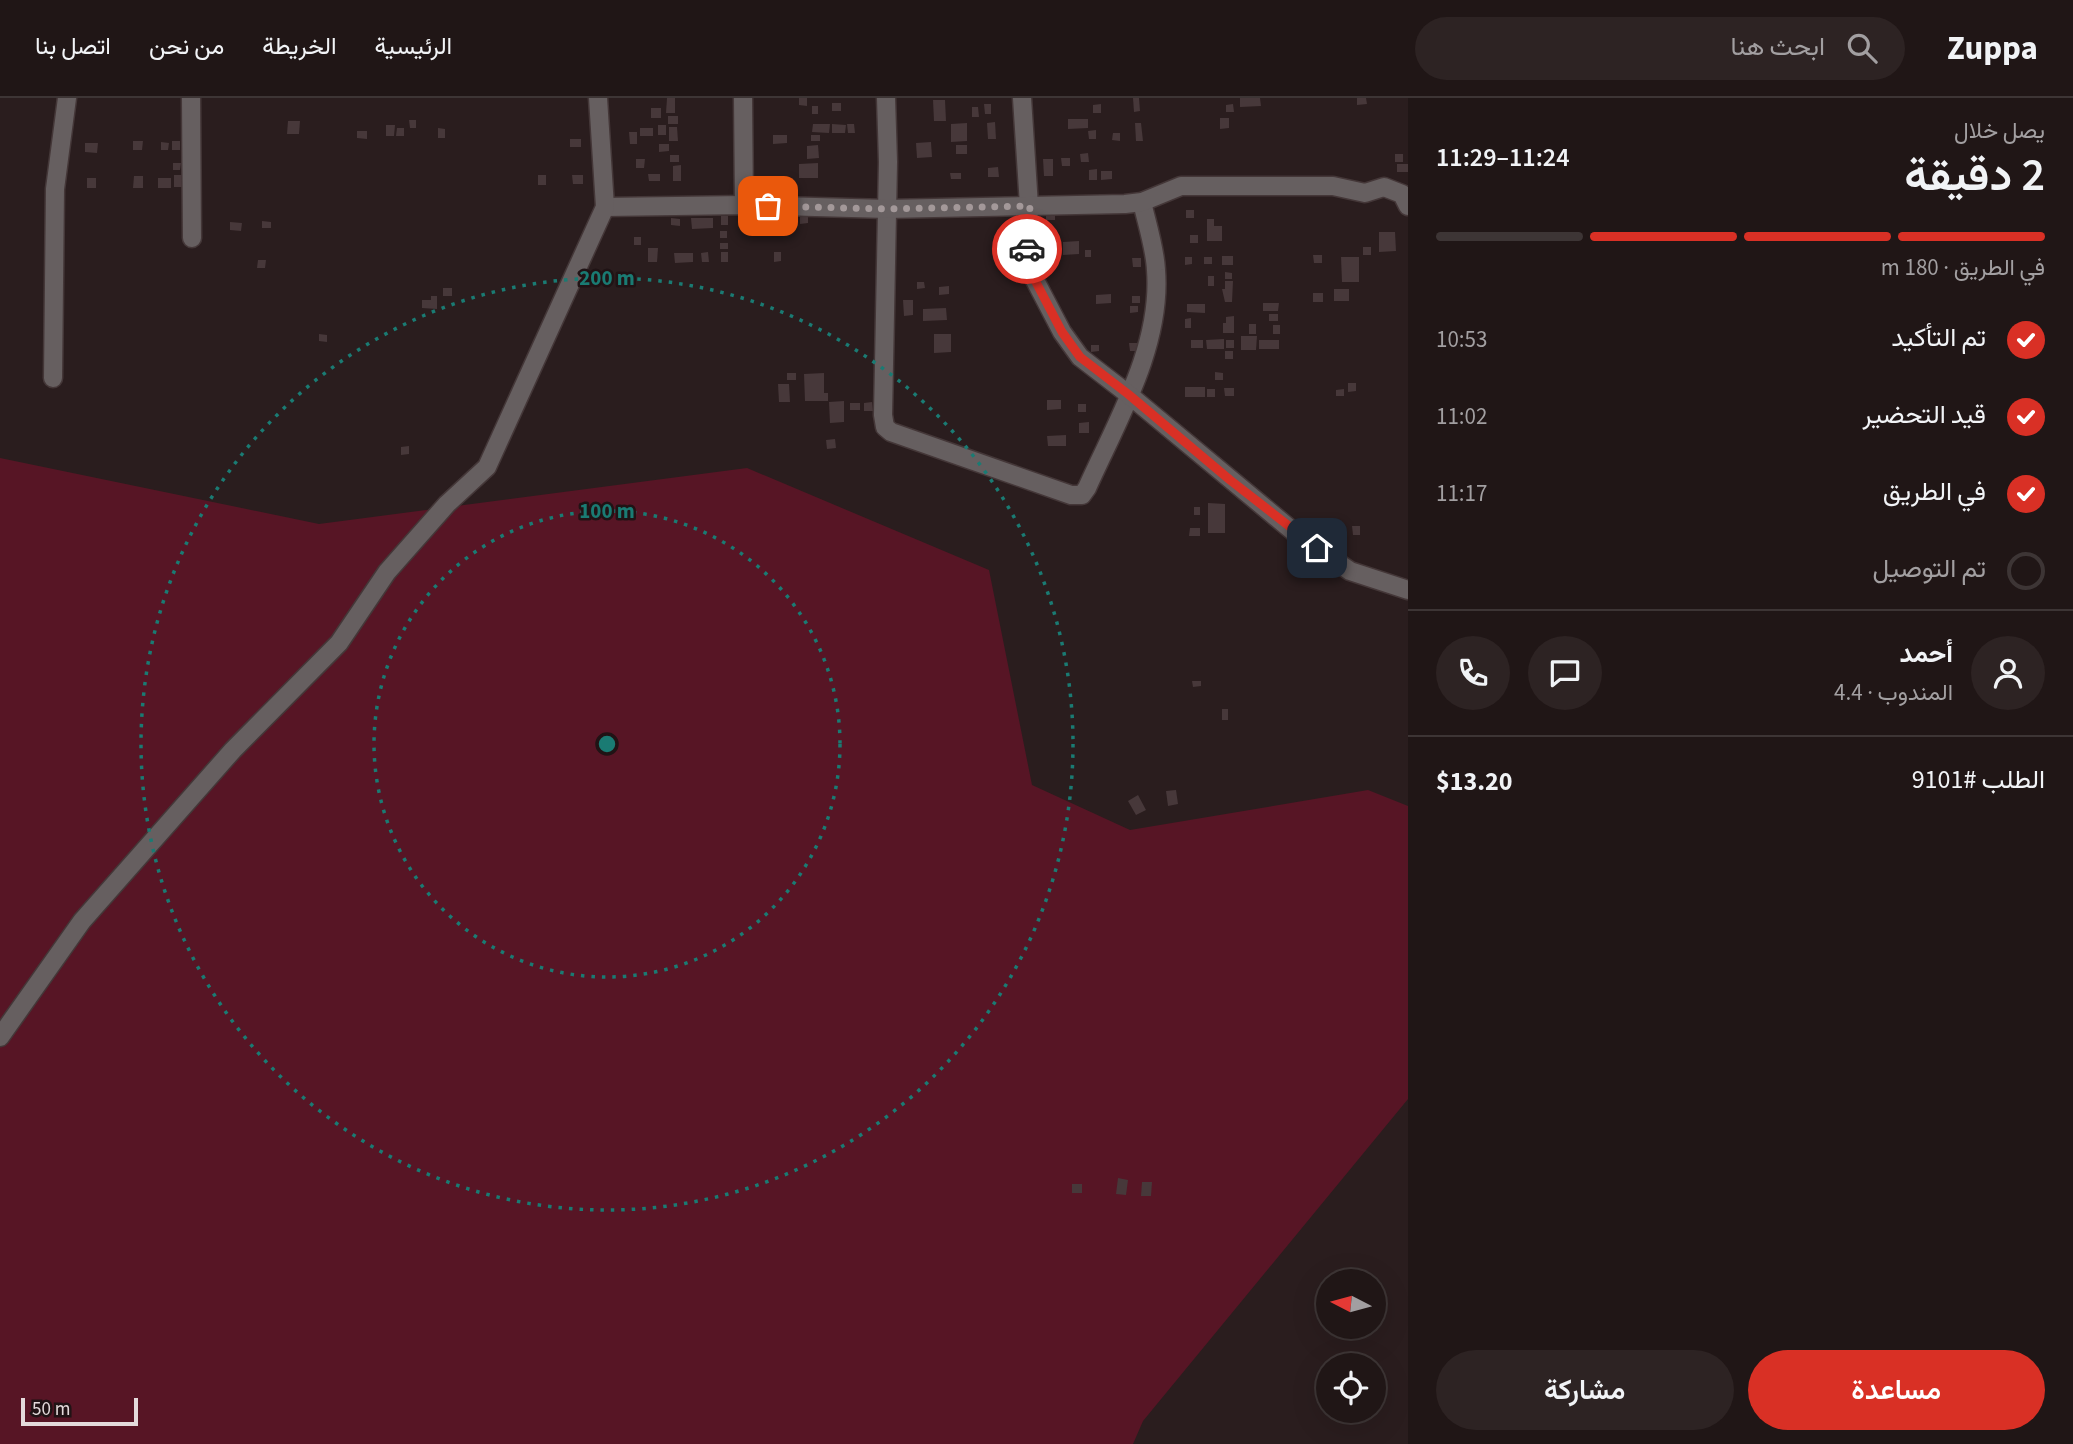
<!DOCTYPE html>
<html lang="ar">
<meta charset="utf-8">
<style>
:root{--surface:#201616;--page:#2d2323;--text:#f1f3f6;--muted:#a29fa1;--line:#3d3535;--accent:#d93025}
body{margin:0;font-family:"Source Sans 3",Vazirmatn,sans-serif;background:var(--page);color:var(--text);direction:rtl;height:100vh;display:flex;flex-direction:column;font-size:26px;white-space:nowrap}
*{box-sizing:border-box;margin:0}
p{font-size:23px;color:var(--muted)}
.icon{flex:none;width:38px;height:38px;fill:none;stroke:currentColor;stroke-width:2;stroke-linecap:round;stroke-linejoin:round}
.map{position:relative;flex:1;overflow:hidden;direction:ltr}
.drawer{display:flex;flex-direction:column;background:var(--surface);width:665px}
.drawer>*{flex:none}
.needle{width:46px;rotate:276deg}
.fabs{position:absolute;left:1316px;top:1171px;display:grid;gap:14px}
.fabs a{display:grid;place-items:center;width:70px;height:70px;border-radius:50%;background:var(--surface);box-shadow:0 7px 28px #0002,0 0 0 2px var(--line);font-size:35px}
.scale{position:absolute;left:21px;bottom:18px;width:117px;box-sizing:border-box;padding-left:7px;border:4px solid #e4dadb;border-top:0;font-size:19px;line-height:24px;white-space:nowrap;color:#e4dadb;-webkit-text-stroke:5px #201315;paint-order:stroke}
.pin{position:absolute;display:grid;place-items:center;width:60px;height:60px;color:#fff;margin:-30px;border-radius:14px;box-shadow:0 4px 10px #0006}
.courier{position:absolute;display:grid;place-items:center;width:70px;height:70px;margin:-35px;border:5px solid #d93025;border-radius:50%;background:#fff;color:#222;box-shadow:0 2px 9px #0007}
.headline em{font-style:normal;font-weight:600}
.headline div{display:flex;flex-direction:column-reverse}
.headline{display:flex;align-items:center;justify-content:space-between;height:119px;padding:0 28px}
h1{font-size:46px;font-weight:600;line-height:52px}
.bar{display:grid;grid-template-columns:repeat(4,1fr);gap:10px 7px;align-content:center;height:84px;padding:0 28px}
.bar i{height:9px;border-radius:5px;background:var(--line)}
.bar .on{background:var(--accent)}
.bar p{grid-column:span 4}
.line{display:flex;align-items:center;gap:18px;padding:0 28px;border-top:2px solid var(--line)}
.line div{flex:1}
.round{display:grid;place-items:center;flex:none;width:74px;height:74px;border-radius:37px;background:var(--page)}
ol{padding:0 28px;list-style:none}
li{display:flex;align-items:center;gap:21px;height:77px}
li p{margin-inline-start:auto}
li .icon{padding:7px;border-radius:50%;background:var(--accent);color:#fff;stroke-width:4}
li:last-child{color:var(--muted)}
li i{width:38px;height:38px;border:4px solid var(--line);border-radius:50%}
.button{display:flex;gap:14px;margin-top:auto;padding:14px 28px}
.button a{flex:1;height:80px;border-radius:42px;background:var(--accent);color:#fff;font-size:28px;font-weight:600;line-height:80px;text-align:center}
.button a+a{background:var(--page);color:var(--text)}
header{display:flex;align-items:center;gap:42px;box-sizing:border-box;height:98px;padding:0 35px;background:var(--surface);border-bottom:2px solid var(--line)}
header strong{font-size:33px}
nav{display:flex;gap:38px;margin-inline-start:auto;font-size:24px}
.search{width:490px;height:63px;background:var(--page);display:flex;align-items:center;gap:18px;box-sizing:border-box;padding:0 24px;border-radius:38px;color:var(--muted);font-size:26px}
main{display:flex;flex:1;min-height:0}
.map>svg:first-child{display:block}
.green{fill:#571525}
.building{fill:#47383a}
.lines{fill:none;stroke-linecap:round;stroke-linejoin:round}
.minor-casing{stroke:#443738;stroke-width:21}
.minor{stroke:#665f60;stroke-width:18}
.done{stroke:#a39899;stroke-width:7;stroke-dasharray:0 12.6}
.route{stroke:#d93025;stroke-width:9}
.ring{fill:none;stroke:#1a7b73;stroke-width:3.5;stroke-dasharray:3.5 7}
.centre{fill:#1a7b73;stroke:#201315;stroke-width:3.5}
.ring-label{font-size:21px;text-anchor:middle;font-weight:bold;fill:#1a7b73;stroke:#201315;stroke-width:5;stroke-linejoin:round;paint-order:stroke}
</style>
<header>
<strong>Zuppa</strong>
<div class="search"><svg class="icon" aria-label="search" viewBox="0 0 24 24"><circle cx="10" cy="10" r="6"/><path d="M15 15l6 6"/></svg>ابحث هنا</div>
<nav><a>الرئيسية</a><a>الخريطة</a><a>من نحن</a><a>اتصل بنا</a></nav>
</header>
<main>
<section class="drawer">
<div class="headline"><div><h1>2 دقيقة</h1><p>يصل خلال</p></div><em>11:24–11:29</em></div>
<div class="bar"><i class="on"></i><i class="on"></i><i class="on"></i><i></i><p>في الطريق · 180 m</p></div>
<ol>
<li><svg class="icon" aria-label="check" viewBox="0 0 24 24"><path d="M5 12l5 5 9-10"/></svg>تم التأكيد<p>10:53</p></li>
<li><svg class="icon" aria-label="check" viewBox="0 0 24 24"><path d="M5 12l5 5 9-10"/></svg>قيد التحضير<p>11:02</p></li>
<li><svg class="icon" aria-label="check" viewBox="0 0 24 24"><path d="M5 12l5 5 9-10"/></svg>في الطريق<p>11:17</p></li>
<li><i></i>تم التوصيل</li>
</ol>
<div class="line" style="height:126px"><a class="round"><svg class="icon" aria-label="person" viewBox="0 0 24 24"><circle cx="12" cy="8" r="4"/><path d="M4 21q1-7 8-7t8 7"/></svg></a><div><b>أحمد</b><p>المندوب · 4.4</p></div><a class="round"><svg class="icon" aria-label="chat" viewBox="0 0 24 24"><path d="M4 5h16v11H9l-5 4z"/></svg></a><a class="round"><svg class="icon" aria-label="phone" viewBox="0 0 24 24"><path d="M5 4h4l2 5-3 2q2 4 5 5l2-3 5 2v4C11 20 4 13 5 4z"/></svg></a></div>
<div class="line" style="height:91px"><div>الطلب #9101</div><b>$13.20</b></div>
<div class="button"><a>مساعدة</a><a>مشاركة</a></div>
</section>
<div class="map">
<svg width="1408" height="1346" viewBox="0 0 1408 1346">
<rect width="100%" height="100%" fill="#2a1d1e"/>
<polygon class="green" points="0,360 319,426 747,370 989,472 1032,687 1130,732 1368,692 1408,708 1408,1001 1143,1323 1133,1346 0,1346"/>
<g class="building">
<polygon points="667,0 675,0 675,15 666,15"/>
<polygon points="799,0 807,0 807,8 799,7"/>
<polygon points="1133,0 1139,0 1140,13 1134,14"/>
<polygon points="1240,0 1260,0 1261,8 1240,9"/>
<polygon points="1357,0 1366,0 1367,6 1357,7"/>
<polygon points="933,2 945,2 946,23 934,23"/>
<rect x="832" y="5" width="9" height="8"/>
<polygon points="984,6 991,6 991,16 985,16"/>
<polygon points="1101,6 1101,15 1093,15 1093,7"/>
<polygon points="1233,6 1234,14 1226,14 1226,7"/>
<rect x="812" y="8" width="6" height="8"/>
<polygon points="972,9 978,9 979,19 972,19"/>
<rect x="651" y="10" width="10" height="10"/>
<rect x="668" y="18" width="10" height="8"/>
<polygon points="1220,20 1229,20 1229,30 1220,31"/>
<polygon points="1068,21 1088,21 1088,30 1068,31"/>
<polygon points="409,22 416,22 416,30 410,30"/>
<polygon points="288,23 300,23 299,36 287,36"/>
<polygon points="995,24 996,41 988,41 987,25"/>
<polygon points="967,25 967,43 951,44 951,26"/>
<polygon points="1135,25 1141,25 1143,43 1136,43"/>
<polygon points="813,26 830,26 829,35 812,34"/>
<polygon points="832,26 846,27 845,35 832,35"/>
<polygon points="847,26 854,26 855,35 848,35"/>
<polygon points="386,27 395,27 394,38 386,38"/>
<rect x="658" y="27" width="8" height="10"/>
<polygon points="669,29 677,29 678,43 669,43"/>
<polygon points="397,30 404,30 404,38 396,38"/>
<polygon points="438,30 445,31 445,40 438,40"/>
<rect x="640" y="30" width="13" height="8"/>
<polygon points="1096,32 1096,41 1089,41 1088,33"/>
<polygon points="357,33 367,33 367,41 357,40"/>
<polygon points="629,34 637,34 637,46 630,46"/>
<polygon points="1113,35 1120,35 1120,43 1112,42"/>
<polygon points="773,37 787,37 787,45 773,46"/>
<rect x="811" y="37" width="9" height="6"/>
<rect x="570" y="41" width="11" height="8"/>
<polygon points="133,43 143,43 142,52 133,52"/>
<rect x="172" y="43" width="8" height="9"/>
<polygon points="161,44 169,45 168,52 161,52"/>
<polygon points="931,44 932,59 917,60 916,45"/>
<polygon points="85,45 98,45 97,55 85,54"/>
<polygon points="659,46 669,46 669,53 659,54"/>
<polygon points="818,47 819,60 807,61 807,48"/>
<rect x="956" y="47" width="11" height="9"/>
<polygon points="1088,55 1089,64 1081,64 1080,56"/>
<rect x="1395" y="56" width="8" height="8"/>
<rect x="670" y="57" width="9" height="7"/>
<polygon points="1061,60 1070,60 1070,68 1062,68"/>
<polygon points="636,61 645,61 644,70 636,70"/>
<polygon points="1043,61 1053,61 1053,78 1044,78"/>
<polygon points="173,65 181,65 180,72 173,72"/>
<polygon points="818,65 818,80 799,80 799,66"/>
<rect x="1397" y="66" width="11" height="8"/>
<polygon points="681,67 681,83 673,83 673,68"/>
<polygon points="998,69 999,79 988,79 988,70"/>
<polygon points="1097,71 1097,82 1089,82 1089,72"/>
<polygon points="1101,73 1112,73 1112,81 1101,82"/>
<polygon points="950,75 961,75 961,81 951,81"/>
<polygon points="648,76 660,76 660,83 649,83"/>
<rect x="174" y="77" width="10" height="12"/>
<rect x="538" y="77" width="8" height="10"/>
<polygon points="572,77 583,77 583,86 573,86"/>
<polygon points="134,78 143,78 143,90 133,90"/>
<rect x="87" y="80" width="9" height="10"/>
<rect x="158" y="80" width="13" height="10"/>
<polygon points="1055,112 1055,122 1046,122 1046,113"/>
<rect x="1186" y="112" width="8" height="8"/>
<polygon points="776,115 784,115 784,123 776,124"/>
<rect x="721" y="118" width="7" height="9"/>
<polygon points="808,118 808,125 800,126 800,119"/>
<polygon points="671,120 680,121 680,128 671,127"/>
<polygon points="691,120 713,120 713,130 692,131"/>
<polygon points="1207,121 1214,121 1214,128 1222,128 1222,143 1207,143"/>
<polygon points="262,123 271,124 271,130 262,130"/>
<polygon points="230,124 242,125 241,133 230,132"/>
<rect x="720" y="133" width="7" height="7"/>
<polygon points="1379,134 1395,134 1396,153 1379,154"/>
<rect x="1190" y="137" width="8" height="8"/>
<rect x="634" y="139" width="7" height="8"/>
<polygon points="1079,143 1079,156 1063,157 1063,144"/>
<rect x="720" y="145" width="8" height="6"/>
<rect x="1363" y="149" width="8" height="8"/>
<polygon points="648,150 658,150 657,164 648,164"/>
<rect x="1085" y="152" width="6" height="7"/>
<polygon points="708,154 709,164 702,164 701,155"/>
<rect x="721" y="154" width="7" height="10"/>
<polygon points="774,154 781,154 781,163 774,164"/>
<polygon points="674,155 693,155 693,164 675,165"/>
<polygon points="1313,157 1322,157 1322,165 1314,165"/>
<rect x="1222" y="158" width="11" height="9"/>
<polygon points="1185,159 1192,159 1192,166 1185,167"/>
<rect x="1204" y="159" width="8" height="7"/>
<polygon points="1341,159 1359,159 1359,184 1342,184"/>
<polygon points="1132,160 1141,160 1141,169 1133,169"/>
<polygon points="258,162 266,162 265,170 257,170"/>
<polygon points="1225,174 1232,175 1232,181 1225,181"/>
<rect x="1208" y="178" width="6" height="10"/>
<polygon points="1225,183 1233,183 1232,204 1225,204 1222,191 1225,191"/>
<polygon points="917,184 924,184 925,190 917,191"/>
<polygon points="949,188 949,196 939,197 939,189"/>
<rect x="443" y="190" width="9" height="8"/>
<rect x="1334" y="191" width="15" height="12"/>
<rect x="1313" y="195" width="10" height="9"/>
<polygon points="1111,196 1111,205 1096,206 1096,197"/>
<polygon points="431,198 437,198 437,211 422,210 422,202 431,202"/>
<rect x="1132" y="198" width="8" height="7"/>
<polygon points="903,202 913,202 913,217 904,218"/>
<polygon points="1263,205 1279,205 1278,213 1263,213"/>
<polygon points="1187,206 1205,206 1205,215 1187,214"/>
<polygon points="1130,208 1138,208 1138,214 1130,215"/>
<polygon points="946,210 947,222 923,223 923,211"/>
<rect x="1269" y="216" width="9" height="7"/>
<polygon points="1234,218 1234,235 1223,235 1223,225 1226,225 1226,219"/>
<polygon points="1191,220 1191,230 1185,230 1185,221"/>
<rect x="1249" y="226" width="7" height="10"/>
<rect x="1273" y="227" width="7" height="9"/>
<polygon points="319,236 327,237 327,244 319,243"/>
<polygon points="934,236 951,236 951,254 934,255"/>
<polygon points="1241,238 1257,238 1256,252 1241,252"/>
<polygon points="1224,241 1224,251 1207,251 1206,242"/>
<rect x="1191" y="242" width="12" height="8"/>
<rect x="1226" y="242" width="8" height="8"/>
<rect x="1259" y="242" width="20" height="9"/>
<polygon points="1129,245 1137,245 1137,253 1130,253"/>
<polygon points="1091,247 1099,247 1099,253 1091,254"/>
<rect x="1225" y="253" width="8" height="8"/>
<polygon points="1215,274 1223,275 1223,282 1215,282"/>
<rect x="787" y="275" width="9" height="7"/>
<polygon points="824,275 824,295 828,295 828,303 805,303 804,276"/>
<polygon points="1348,285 1356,285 1356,293 1348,294"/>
<polygon points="778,286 789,286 790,304 779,304"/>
<rect x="1185" y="289" width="20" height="10"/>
<polygon points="1224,290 1234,290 1234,298 1225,298"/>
<rect x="1207" y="291" width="8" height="8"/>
<polygon points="1344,291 1344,298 1336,298 1336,292"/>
<polygon points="1047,302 1061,302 1061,311 1047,312"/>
<polygon points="844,303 844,324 830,325 829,304"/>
<polygon points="872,304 873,313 864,313 864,305"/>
<rect x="850" y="305" width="10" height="7"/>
<rect x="1078" y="306" width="8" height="8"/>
<polygon points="1089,324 1089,335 1079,335 1079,325"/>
<polygon points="1066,337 1066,348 1048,348 1047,338"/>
<polygon points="835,341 836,350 827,351 826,342"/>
<polygon points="409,348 409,356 401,357 401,349"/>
<polygon points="1208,405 1225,406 1225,435 1208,435"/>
<rect x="1194" y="409" width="6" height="8"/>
<polygon points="1314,428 1324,428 1324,436 1314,437"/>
<polygon points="1352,428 1360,428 1360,437 1353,437"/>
<polygon points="1190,430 1200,430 1200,438 1189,438"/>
<polygon points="1192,583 1201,583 1201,588 1193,589"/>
<rect x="1222" y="611" width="6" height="11"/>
<polygon points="1176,692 1178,706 1168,708 1166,693"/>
<polygon points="1138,697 1146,712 1136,717 1128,703"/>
<polygon points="1118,1080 1128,1082 1126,1097 1116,1096"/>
<polygon points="1142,1084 1152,1084 1151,1098 1141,1098"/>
<rect x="1072" y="1086" width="10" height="9"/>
</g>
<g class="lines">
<g class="minor-casing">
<g id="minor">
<polyline points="191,0 192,140"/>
<polyline points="743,0 744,107"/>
<path d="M886 0 888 64 883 317 885 329 891 334 1071 397H1082L1087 390C1117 323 1162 248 1156 172 1155 150 1147 126 1142 104"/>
<polyline points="1022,0 1029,108 1026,165 1062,234 1080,259 1128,296 1300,439 1350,473 1408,492"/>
<polyline points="605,109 744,107 887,111 1125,106 1142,104 1181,88 1333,88 1365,95 1384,89 1402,96 1408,108"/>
<polyline points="53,280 55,91 67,0"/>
<polyline points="0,939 82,823 233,652 339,545 387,474 447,406 487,369 605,109 598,0"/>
</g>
</g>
<use href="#minor" class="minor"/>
</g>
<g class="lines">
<polyline class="done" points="768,108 887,111 1030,108 1027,151"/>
<polyline class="route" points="1027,151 1026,165 1062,234 1080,259 1128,296 1230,382 1317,450"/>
</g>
<g class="ring">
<circle cx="607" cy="646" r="233"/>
<circle cx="607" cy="646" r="466"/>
</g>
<circle cx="607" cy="646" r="10" class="centre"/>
<g class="ring-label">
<text x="607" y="187">200 m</text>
<text x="607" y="420">100 m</text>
</g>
</svg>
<div class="fabs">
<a><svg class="needle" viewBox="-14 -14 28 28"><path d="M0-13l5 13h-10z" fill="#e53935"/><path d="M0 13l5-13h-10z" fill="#a29fa1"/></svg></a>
<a><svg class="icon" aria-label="locate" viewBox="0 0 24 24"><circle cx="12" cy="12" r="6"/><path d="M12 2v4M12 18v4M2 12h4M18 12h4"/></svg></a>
</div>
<div class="scale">50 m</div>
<div class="pin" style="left:768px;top:108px;background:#ea580c"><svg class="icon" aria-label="bag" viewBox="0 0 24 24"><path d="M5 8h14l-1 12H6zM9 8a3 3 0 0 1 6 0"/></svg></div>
<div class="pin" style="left:1317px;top:450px;background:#1f2937"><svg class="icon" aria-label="home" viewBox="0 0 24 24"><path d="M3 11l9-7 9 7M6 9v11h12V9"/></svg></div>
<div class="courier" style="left:1027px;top:151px"><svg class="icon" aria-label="car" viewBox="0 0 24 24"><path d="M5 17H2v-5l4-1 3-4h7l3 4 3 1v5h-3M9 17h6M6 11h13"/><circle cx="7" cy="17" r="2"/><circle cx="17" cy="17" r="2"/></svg></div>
</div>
</main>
